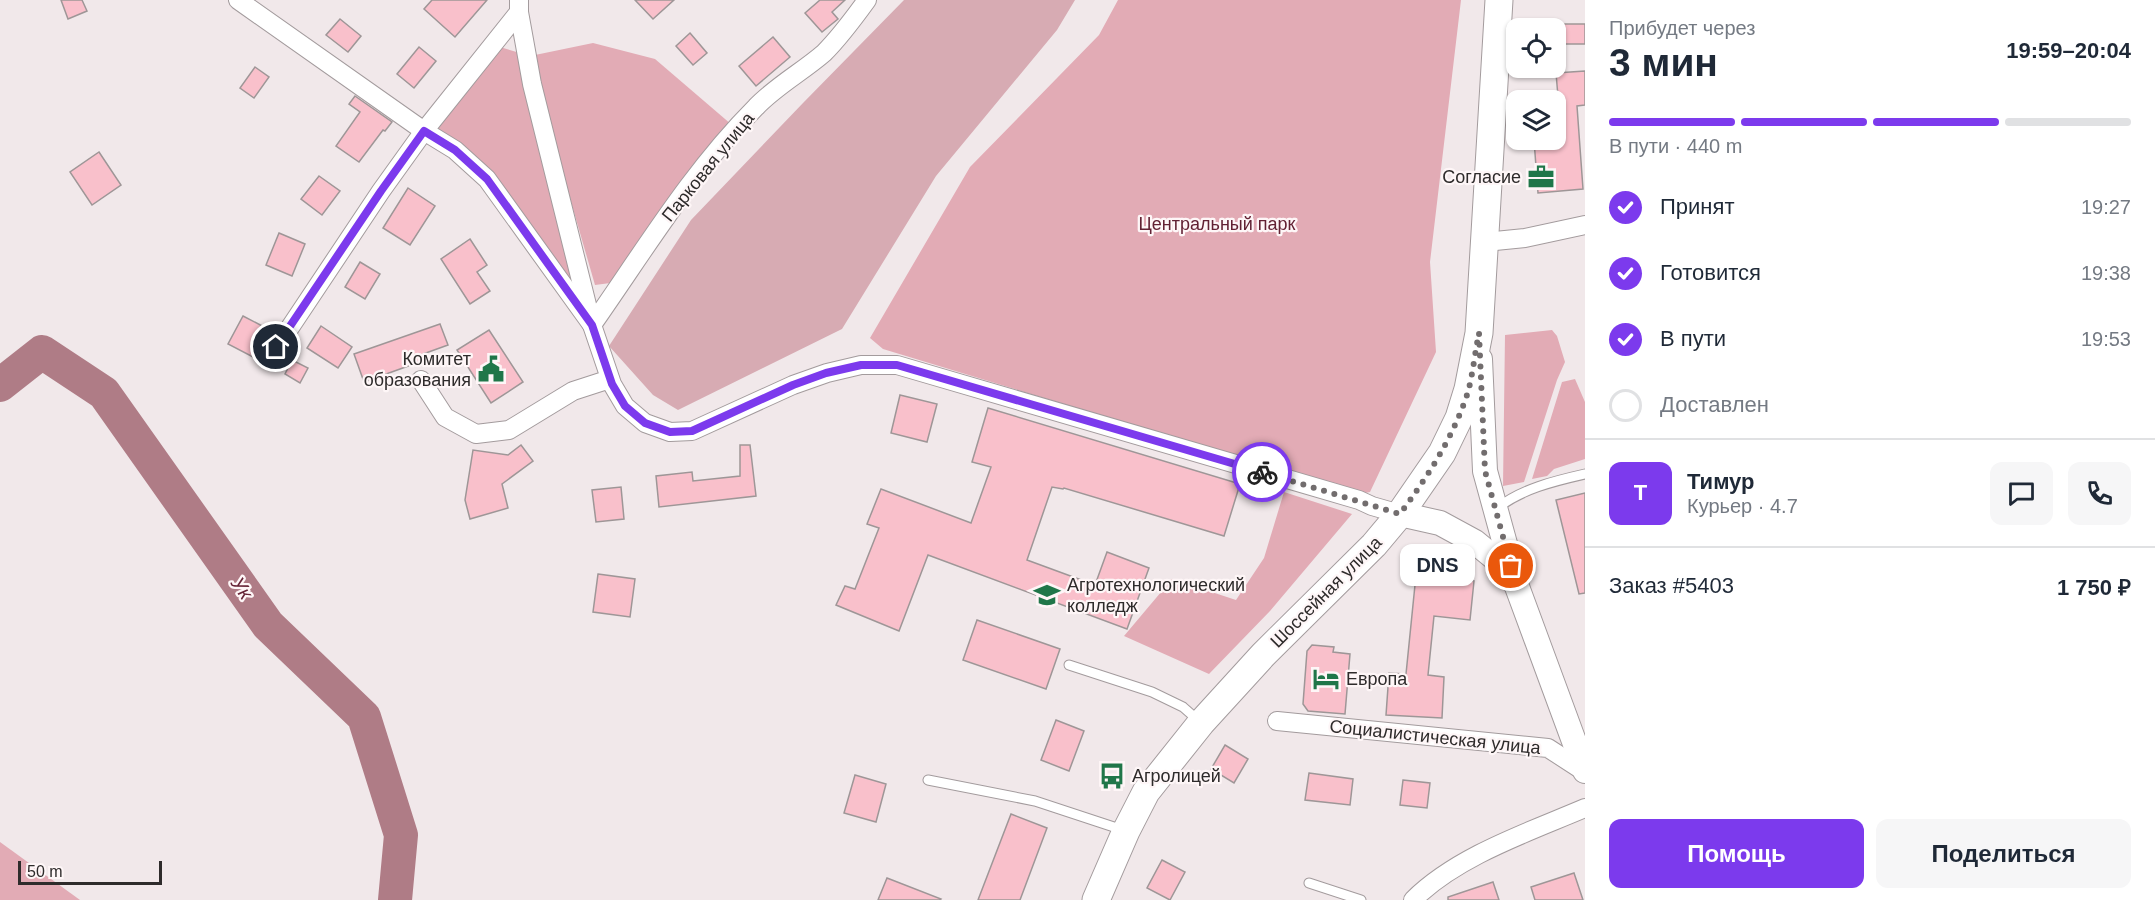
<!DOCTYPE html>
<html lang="ru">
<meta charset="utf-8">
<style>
:root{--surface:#fff;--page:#f6f6f7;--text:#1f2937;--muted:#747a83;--line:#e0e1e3;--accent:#7c3aed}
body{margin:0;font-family:Helvetica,sans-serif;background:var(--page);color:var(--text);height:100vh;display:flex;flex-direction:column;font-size:22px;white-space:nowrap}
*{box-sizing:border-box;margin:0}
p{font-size:20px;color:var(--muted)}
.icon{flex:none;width:33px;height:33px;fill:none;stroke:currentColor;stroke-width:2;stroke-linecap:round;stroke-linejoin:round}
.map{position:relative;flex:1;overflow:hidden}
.sheet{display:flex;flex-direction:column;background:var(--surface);width:570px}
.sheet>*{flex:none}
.controls{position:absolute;left:1506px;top:18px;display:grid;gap:12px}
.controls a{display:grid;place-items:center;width:60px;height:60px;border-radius:12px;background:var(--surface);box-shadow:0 2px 4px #0004;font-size:30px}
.scale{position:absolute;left:18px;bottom:15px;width:144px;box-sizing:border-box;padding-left:6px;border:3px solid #2e2b2b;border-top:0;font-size:16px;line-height:21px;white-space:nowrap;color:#2e2b2b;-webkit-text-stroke:4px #fef6f7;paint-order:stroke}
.pin{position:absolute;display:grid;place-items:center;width:51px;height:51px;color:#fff;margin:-26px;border:3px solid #fff;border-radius:50%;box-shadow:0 2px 6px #0007}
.courier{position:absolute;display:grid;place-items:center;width:60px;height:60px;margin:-30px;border:4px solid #7c3aed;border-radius:50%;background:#fff;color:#222;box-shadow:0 2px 8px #0007}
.bubble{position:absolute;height:42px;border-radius:12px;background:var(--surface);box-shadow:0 2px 4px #0004;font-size:20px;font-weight:800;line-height:42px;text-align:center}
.summary em{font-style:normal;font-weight:800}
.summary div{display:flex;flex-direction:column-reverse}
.summary{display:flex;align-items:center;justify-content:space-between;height:102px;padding:0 24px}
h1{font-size:39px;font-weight:800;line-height:45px}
.bar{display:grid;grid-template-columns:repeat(4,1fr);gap:9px 6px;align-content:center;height:72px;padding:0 24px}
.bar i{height:8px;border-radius:4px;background:var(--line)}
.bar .selected{background:var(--accent)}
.bar p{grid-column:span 4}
.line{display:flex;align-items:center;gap:15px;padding:0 24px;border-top:2px solid var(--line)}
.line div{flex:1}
.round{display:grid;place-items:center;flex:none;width:63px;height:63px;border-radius:12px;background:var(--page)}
ol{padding:0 24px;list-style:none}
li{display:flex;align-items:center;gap:18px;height:66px}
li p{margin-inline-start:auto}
li .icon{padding:6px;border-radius:50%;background:var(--accent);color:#fff;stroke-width:4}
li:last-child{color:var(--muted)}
li i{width:33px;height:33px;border:3px solid var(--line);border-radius:50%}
.cta{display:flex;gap:12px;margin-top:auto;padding:12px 24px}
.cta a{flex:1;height:69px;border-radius:12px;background:var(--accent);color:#fff;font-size:24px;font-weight:800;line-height:69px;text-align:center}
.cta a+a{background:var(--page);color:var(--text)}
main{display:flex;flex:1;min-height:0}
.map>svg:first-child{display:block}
.green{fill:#d7abb3}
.forest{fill:#e2abb5}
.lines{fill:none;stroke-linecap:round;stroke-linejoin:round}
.river{stroke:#af7c86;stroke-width:34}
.building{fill:#f9c0cb;stroke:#9e9697;stroke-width:1.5}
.service-casing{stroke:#a39b9d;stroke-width:11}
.minor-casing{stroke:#a39b9d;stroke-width:20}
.tertiary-casing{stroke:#a39b9d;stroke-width:26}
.secondary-casing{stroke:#a39b9d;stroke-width:29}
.service{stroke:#fff;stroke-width:9}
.minor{stroke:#fff;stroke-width:18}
.tertiary{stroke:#fff;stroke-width:24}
.secondary{stroke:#fff;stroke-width:27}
.done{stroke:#726d6e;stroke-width:6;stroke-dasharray:0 10.8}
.route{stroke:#7c3aed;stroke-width:8}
.labels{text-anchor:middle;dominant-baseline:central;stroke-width:4.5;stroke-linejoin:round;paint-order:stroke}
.street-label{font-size:18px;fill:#2e2b2b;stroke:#fef6f7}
.poi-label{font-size:18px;fill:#2e2b2b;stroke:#fef6f7;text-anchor:start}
.park-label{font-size:18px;fill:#622133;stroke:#fef6f7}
.water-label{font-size:20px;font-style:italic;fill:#672537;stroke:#fef6f7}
</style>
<main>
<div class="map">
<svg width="1585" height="900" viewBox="0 0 1585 900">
<rect width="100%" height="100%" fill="#f1e8ea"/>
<polygon class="green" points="904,0 1075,0 1057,30 936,176 842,329 678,410 653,395 609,346 691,220 803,103"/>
<g class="forest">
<polygon points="1118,0 1461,0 1430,262 1436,352 1370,492 1360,494 883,349 870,338 970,167 1099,35"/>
<polygon points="593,43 655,59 732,125 618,282 595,285 557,153 535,55"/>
<polygon points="500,47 520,53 574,285 531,230 433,129"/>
<polygon points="1552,330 1557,336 1565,362 1557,380 1524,482 1503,486 1505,335"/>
<polygon points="1575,379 1585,402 1585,459 1554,469 1547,476 1532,479 1562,382"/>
<polygon points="1284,492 1352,514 1270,611 1209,674 1124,636 1172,579 1236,600 1264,558"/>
<polygon points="0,842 80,900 0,900"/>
</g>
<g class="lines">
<polyline class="river" points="0,385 42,352 104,393 268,625 364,717 401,835 395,900"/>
</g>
<g class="building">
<polygon points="61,0 82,0 87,11 68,19"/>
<polygon points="432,0 487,0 455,37 424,9"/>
<polygon points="635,0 674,0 653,19"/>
<polygon points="820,0 845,0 832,12 838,19 822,32 805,13"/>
<polygon points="340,19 361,36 348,52 326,35"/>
<rect x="1562" y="24" width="23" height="20"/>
<polygon points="690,33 707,53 693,65 676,46"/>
<polygon points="773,37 790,57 756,86 739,66"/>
<polygon points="419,47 436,61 414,88 397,74"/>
<polygon points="255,67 269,77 254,98 240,88"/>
<polygon points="1585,71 1585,105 1577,106 1583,189 1538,193 1534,140 1556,140 1556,132 1561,132 1556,73"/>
<polygon points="355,96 392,122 385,131 383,130 359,162 336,146 360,112 349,104"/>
<polygon points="99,152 121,185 92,205 70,172"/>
<polygon points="319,176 340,191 322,215 301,199"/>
<polygon points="408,188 435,206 410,245 383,228"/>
<polygon points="279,233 305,244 292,276 266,265"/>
<polygon points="470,239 487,265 477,272 490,291 470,304 441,259"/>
<polygon points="360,262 380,274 365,299 345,287"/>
<polygon points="243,316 268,329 253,357 228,344"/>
<polygon points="440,324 448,345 423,354 425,360 364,382 354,354"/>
<polygon points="321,326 352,347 338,368 307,348"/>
<polygon points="489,330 523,382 491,403 457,350"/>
<polygon points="292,360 308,368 300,383 285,374"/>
<polygon points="900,395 937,404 927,442 891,433"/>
<polygon points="988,408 1240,484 1224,536 1064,488 1063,489 1052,487 1027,560 1095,585 1107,552 1149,568 1127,629 928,555 899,631 836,605 845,586 855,589 879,528 867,524 881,489 971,523 991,467 972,462"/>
<polygon points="521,445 533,461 502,484 508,508 470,519 465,500 473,450 508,455"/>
<polygon points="740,445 750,445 756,496 659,507 656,476 692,472 693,481 740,476"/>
<polygon points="621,487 624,519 596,522 592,490"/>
<polygon points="1585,493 1585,593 1579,594 1556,500"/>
<polygon points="598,574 635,579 630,617 593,612"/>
<polygon points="1416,575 1474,581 1470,620 1434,616 1428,675 1444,677 1442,718 1386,715 1389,673 1406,674"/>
<polygon points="977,620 1060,649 1046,689 963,660"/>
<polygon points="1312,645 1334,647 1333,652 1350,654 1345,714 1308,711 1303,704 1307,651"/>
<polygon points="1056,720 1084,731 1069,771 1041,760"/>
<polygon points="1225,745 1248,759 1234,783 1211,769"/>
<polygon points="1309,773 1353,779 1350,805 1305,800"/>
<polygon points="855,775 886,784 876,822 844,813"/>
<polygon points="1403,780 1430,783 1427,808 1400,805"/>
<polygon points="1011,814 1047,828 1020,900 978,900"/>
<polygon points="1162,860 1185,872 1170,900 1147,888"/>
<polygon points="1574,873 1583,900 1535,900 1531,887"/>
<polygon points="887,878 941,899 940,900 878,900"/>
<polygon points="1493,882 1499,900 1448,900 1448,897"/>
</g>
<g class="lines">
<g class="service-casing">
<g id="service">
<path d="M1496 509C1521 489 1554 481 1585 474"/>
<polyline points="1069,665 1152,692 1183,707 1200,722"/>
<polyline points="928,780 1035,801 1123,830"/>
<polyline points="1309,883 1361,900"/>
</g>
</g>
<g class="minor-casing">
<g id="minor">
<path d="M238 0 424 131 455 150 487 179 592 325C644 251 692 171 756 107 776 86 802 72 824 53 840 37 854 18 867 0"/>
<polyline points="519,0 519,12 532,84 592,325 612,384 625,406 645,423 670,432 692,431 793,385 827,373 861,365 897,365 1359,500 1372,506 1400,514"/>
<polyline points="1485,242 1525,238 1585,225"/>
<polyline points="277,347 381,191 424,131 519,12"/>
<polyline points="421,380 445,417 476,434 509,430 573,391 610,379"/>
<polyline points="1277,721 1548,748 1585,772"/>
<path d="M1413 900C1457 856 1529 832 1585 808"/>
</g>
</g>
<g class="tertiary-casing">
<g id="tertiary">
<polyline points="1480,359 1485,471 1516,584 1585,771"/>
<polyline points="1400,514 1440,523 1475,542 1497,560 1512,580"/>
</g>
</g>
<g class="secondary-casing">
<polyline id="secondary" points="1096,900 1126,831 1146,792 1201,723 1263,655 1374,545 1400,514 1442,453 1459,418 1468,389 1479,333 1499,0"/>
</g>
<use href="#service" class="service"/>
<use href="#minor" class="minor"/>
<use href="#tertiary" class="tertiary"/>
<use href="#secondary" class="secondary"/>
</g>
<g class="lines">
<path class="done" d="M1262 472 1400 514C1428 476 1453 438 1468 392 1473 373 1475 352 1479 333L1485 471 1511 566"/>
<polyline class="route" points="276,347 381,191 424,131 455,150 487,179 592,325 612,384 625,406 645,423 670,432 692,431 793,385 826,373 861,365 897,365 1262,472"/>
</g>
<defs>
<g id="office-bare" transform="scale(2.07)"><path d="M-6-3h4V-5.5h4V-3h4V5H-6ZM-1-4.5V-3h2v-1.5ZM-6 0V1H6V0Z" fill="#207649" stroke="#fef6f7" stroke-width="2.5" paint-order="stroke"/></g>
<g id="civic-bare" transform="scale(2.07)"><path d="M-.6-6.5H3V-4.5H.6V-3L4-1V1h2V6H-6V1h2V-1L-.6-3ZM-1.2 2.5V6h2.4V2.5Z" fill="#207649" stroke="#fef6f7" stroke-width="2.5" paint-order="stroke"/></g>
<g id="university-bare" transform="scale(2.07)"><path d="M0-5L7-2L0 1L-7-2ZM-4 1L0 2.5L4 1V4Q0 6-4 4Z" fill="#207649" stroke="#fef6f7" stroke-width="2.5" paint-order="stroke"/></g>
<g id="hotel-bare" transform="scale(2.07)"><path d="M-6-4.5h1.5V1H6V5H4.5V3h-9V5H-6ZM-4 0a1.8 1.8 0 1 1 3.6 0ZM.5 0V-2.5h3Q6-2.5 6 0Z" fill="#207649" stroke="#fef6f7" stroke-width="2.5" paint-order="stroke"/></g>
<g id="bus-bare" transform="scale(2.07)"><path d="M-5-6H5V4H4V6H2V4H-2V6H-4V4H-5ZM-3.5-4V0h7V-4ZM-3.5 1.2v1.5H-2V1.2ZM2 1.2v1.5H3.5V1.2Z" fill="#207649" stroke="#fef6f7" stroke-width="2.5" paint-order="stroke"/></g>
</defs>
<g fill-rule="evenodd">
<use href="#office-bare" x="1541" y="177"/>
<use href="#civic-bare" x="491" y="369"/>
<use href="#university-bare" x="1047" y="595"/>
<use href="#hotel-bare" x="1326" y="679"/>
<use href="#bus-bare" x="1112" y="776"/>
</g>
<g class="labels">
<g class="street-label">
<text transform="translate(708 167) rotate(-51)">Парковая улица</text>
<text transform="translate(1326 592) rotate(-45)">Шоссейная улица</text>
<text transform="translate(1435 737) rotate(6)">Социалистическая улица</text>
</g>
<g class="poi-label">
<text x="1521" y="177" text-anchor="end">Согласие</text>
<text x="471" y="359" text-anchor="end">Комитет<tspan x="471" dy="21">образования</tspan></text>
<text x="1067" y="585">Агротехнологический<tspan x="1067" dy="21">колледж</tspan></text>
<text x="1346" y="679">Европа</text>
<text x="1132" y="776">Агролицей</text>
</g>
<g class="park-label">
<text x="1217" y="224">Центральный парк</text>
</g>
<g class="water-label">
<text transform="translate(242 588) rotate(55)">Ук</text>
</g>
</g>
</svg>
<div class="controls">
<a><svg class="icon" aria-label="locate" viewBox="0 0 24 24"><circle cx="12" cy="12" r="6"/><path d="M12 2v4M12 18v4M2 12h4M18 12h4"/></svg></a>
<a><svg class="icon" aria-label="layers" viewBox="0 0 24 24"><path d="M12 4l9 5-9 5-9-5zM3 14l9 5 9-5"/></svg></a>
</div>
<div class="scale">50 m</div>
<div class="pin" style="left:1511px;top:566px;background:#ea580c"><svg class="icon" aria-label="bag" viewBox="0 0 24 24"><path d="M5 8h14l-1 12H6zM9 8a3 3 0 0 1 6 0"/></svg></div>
<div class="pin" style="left:276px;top:347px;background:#1f2937"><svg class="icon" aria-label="home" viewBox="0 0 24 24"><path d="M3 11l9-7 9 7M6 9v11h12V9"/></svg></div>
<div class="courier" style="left:1262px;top:472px"><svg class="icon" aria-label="bike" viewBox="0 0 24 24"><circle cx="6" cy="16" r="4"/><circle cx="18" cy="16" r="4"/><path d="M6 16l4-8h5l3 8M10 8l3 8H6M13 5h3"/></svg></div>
<div class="bubble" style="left:1400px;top:544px;width:75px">DNS</div>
</div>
<section class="sheet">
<div class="summary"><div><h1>3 мин</h1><p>Прибудет через</p></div><em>19:59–20:04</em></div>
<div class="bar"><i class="selected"></i><i class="selected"></i><i class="selected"></i><i></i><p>В пути · 440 m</p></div>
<ol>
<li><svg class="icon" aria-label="check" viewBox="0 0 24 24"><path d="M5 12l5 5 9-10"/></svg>Принят<p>19:27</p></li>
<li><svg class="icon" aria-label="check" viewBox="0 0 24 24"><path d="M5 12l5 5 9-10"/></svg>Готовится<p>19:38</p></li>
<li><svg class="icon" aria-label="check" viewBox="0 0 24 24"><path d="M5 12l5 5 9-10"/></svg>В пути<p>19:53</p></li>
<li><i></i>Доставлен</li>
</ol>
<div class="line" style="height:108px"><b class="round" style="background:var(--accent);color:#fff">Т</b><div><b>Тимур</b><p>Курьер · 4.7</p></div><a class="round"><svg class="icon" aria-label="chat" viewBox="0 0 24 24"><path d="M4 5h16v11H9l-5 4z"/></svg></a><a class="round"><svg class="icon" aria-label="phone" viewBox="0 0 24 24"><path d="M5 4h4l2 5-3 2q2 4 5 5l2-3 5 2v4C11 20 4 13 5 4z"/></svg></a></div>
<div class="line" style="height:78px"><div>Заказ #5403</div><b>1 750 ₽</b></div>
<div class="cta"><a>Помощь</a><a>Поделиться</a></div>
</section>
</main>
